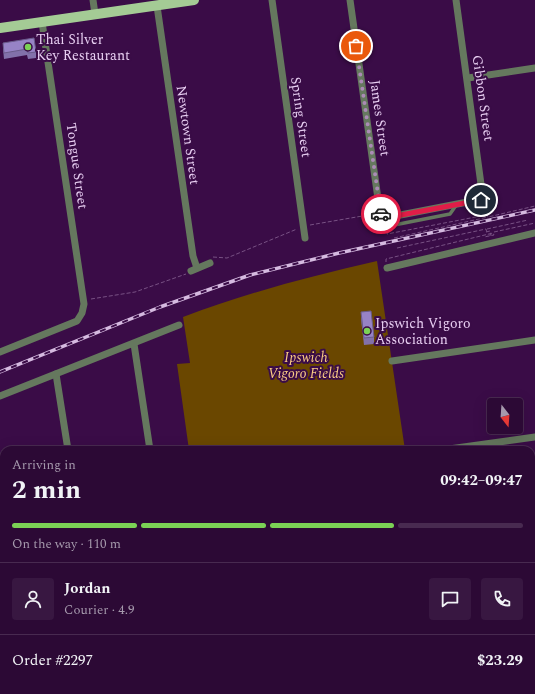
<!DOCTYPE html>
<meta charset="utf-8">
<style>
:root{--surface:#2c0935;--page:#381741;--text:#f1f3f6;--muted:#a69aad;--line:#482a50;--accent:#7bd155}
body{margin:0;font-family:Spectral,serif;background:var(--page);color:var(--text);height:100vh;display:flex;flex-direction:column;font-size:15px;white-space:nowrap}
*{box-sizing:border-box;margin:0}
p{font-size:13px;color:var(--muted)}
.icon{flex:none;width:22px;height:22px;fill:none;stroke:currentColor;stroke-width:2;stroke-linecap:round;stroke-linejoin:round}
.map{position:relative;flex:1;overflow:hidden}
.panel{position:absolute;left:0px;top:446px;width:535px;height:248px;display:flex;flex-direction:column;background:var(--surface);border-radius:12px 12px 0 0;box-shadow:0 4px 16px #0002,0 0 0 1px var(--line)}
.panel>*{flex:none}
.needle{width:26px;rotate:163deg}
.controls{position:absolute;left:487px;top:398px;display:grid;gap:8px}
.controls a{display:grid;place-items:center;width:36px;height:36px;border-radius:4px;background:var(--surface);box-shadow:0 4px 16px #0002,0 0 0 1px var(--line);font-size:20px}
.pin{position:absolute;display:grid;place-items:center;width:34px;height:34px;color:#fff;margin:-17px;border:2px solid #fff;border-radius:50%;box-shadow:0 1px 4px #0007}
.courier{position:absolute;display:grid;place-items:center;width:40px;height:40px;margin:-20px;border:3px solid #e11d48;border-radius:50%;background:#fff;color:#222;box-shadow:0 1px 5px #0007}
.summary em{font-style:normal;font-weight:700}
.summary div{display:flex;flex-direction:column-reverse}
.summary{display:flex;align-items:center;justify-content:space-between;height:68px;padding:0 12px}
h1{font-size:26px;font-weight:700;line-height:30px}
.bar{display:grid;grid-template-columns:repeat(4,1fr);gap:6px 4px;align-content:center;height:48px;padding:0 12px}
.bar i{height:5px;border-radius:3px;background:var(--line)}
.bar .current{background:var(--accent)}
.bar p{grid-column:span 4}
.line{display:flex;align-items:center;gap:10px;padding:0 12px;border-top:1px solid var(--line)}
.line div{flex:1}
.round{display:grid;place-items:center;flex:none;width:42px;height:42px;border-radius:4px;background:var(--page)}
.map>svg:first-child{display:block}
.green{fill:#6a4700}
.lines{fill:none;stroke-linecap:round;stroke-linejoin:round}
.stream{stroke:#5b3f64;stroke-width:2}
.path{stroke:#785184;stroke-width:1;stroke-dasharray:4 2;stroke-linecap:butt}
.service{stroke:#65785e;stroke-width:3.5}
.minor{stroke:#65785e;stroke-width:7}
.tertiary{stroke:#65785e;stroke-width:8}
.primary{stroke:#a4cb95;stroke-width:10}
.rail-casing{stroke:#d5bae0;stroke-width:3.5}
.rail{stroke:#3a0c47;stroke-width:2;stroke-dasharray:6;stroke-linecap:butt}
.path-bridge{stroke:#785184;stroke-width:1;stroke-dasharray:4 2;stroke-linecap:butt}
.wall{fill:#8271aa}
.building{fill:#9783c6;stroke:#6a5c8b}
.done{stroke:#ab8bb6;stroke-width:4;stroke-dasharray:0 7.2}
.route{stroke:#e11d48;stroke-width:5}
.poi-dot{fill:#7bd155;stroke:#3a0c47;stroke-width:1.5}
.labels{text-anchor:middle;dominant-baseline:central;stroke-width:4;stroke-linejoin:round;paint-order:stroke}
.poi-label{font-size:14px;fill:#e8cff2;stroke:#3a0c47;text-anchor:start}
.street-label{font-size:14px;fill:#e8cff2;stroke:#3a0c47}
.park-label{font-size:14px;font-style:italic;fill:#facc84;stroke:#3a0c47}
</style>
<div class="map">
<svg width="535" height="694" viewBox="0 0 535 694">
<rect width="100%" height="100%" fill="#3a0c47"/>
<path class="green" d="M377 261 405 450H189L177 364 190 363 183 317C246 293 311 276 377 261Z"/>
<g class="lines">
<polyline class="stream" points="193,690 194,694"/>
<g class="path">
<polyline points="480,211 486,210 486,213 482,214"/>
<polyline points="486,213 488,217 535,206"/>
<polyline points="310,225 374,214"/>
<polyline points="487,229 528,220"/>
<polyline points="387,231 387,234 481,216 479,208 493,204 491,191"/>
<polyline points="494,232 535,223"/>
<polyline points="394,238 488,217"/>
<polyline points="397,248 486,229 487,233"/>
<polyline points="213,257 227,258 297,229"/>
<polyline points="386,262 386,259 493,233 494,235 484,237"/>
<polyline points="91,299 135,292 186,274"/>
</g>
<polyline class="service" points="381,216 384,226 389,226 450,214 457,204"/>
<g class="minor">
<polyline points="93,0 95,14"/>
<polyline points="272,0 305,238"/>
<polyline points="350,0 380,213 385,218 483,199 456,0"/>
<polyline points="157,6 193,256 197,268"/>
<polyline points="468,78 535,68"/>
<polyline points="387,268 535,233"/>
<polyline points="191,271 210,263"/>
<polyline points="134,344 150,450"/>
<polyline points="0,352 77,321 82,313 84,304 42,22"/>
<polyline points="392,361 535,340"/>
<polyline points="56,374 68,450"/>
<polyline points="0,396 179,325"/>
<polyline points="442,450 535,437"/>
<polyline points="0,586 4,614"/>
<polyline points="294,690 294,694"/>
<polyline points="391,690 391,694"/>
</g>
<g class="tertiary">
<polyline points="531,554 535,553"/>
<polyline points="0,630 4,629"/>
</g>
<polyline class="primary" points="0,28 194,0"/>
<g class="rail-casing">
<polyline id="rail" points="0,372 160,307 250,275 339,253 535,210"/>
</g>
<use href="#rail" class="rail"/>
<polyline class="path-bridge" points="486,232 490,231 491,235 487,235"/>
</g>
<g class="wall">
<polygon points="3,43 36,52 36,58 28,59 27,55 4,59 3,49"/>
<polygon points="361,312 374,337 374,344 364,345 361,319"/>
</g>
<g class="building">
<polygon points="34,38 36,52 28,53 27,49 4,53 3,43"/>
<polygon points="371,311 374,337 364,338 361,312"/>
<polygon points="76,690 96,690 97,694 77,694"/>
<polygon points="100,690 102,690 105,692 103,694 97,694 97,693"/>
</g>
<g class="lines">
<polyline class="done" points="356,46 381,214"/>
<polyline class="route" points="381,214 385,218 481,200"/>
</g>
<g class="poi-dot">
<circle cx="28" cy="47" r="4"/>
<circle cx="367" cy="331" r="4"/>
</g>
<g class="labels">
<g class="poi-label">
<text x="36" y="39">Thai Silver<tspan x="36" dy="16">Key Restaurant</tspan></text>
<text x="375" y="323">Ipswich Vigoro<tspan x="375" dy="16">Association</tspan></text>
</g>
<g class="street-label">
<text transform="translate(483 98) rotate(82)">Gibbon Street</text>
<text transform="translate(301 117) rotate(82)">Spring Street</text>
<text transform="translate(380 118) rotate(82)">James Street</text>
<text transform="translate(188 135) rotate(82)">Newtown Street</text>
<text transform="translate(77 166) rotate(82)">Tongue Street</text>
</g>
<g class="park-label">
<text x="306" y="357">Ipswich<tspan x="306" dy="16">Vigoro Fields</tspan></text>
</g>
</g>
</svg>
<div class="controls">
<a><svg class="needle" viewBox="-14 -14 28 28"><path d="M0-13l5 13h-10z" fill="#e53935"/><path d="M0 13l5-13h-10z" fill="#a69aad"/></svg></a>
</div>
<div class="pin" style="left:356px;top:46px;background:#ea580c"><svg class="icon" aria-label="bag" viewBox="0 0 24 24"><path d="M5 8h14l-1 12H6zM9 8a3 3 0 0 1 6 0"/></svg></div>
<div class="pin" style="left:481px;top:200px;background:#1f2937"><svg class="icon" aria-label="home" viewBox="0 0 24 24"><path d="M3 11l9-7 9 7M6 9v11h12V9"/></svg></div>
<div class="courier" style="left:381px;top:214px"><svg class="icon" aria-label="car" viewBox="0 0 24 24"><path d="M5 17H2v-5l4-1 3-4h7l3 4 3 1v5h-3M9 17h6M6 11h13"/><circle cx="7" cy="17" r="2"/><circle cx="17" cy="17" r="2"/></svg></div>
<section class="panel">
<div class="summary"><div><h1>2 min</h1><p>Arriving in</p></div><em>09:42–09:47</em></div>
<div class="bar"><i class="current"></i><i class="current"></i><i class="current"></i><i></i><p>On the way · 110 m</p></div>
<div class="line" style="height:72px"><a class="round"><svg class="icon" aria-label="person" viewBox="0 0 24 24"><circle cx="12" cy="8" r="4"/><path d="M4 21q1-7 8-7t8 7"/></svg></a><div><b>Jordan</b><p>Courier · 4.9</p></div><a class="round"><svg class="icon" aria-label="chat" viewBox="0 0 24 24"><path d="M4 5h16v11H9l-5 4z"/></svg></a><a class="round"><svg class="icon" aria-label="phone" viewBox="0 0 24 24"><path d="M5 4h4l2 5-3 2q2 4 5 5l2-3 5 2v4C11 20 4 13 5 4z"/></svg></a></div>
<div class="line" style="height:52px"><div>Order #2297</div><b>$23.29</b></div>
</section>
</div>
